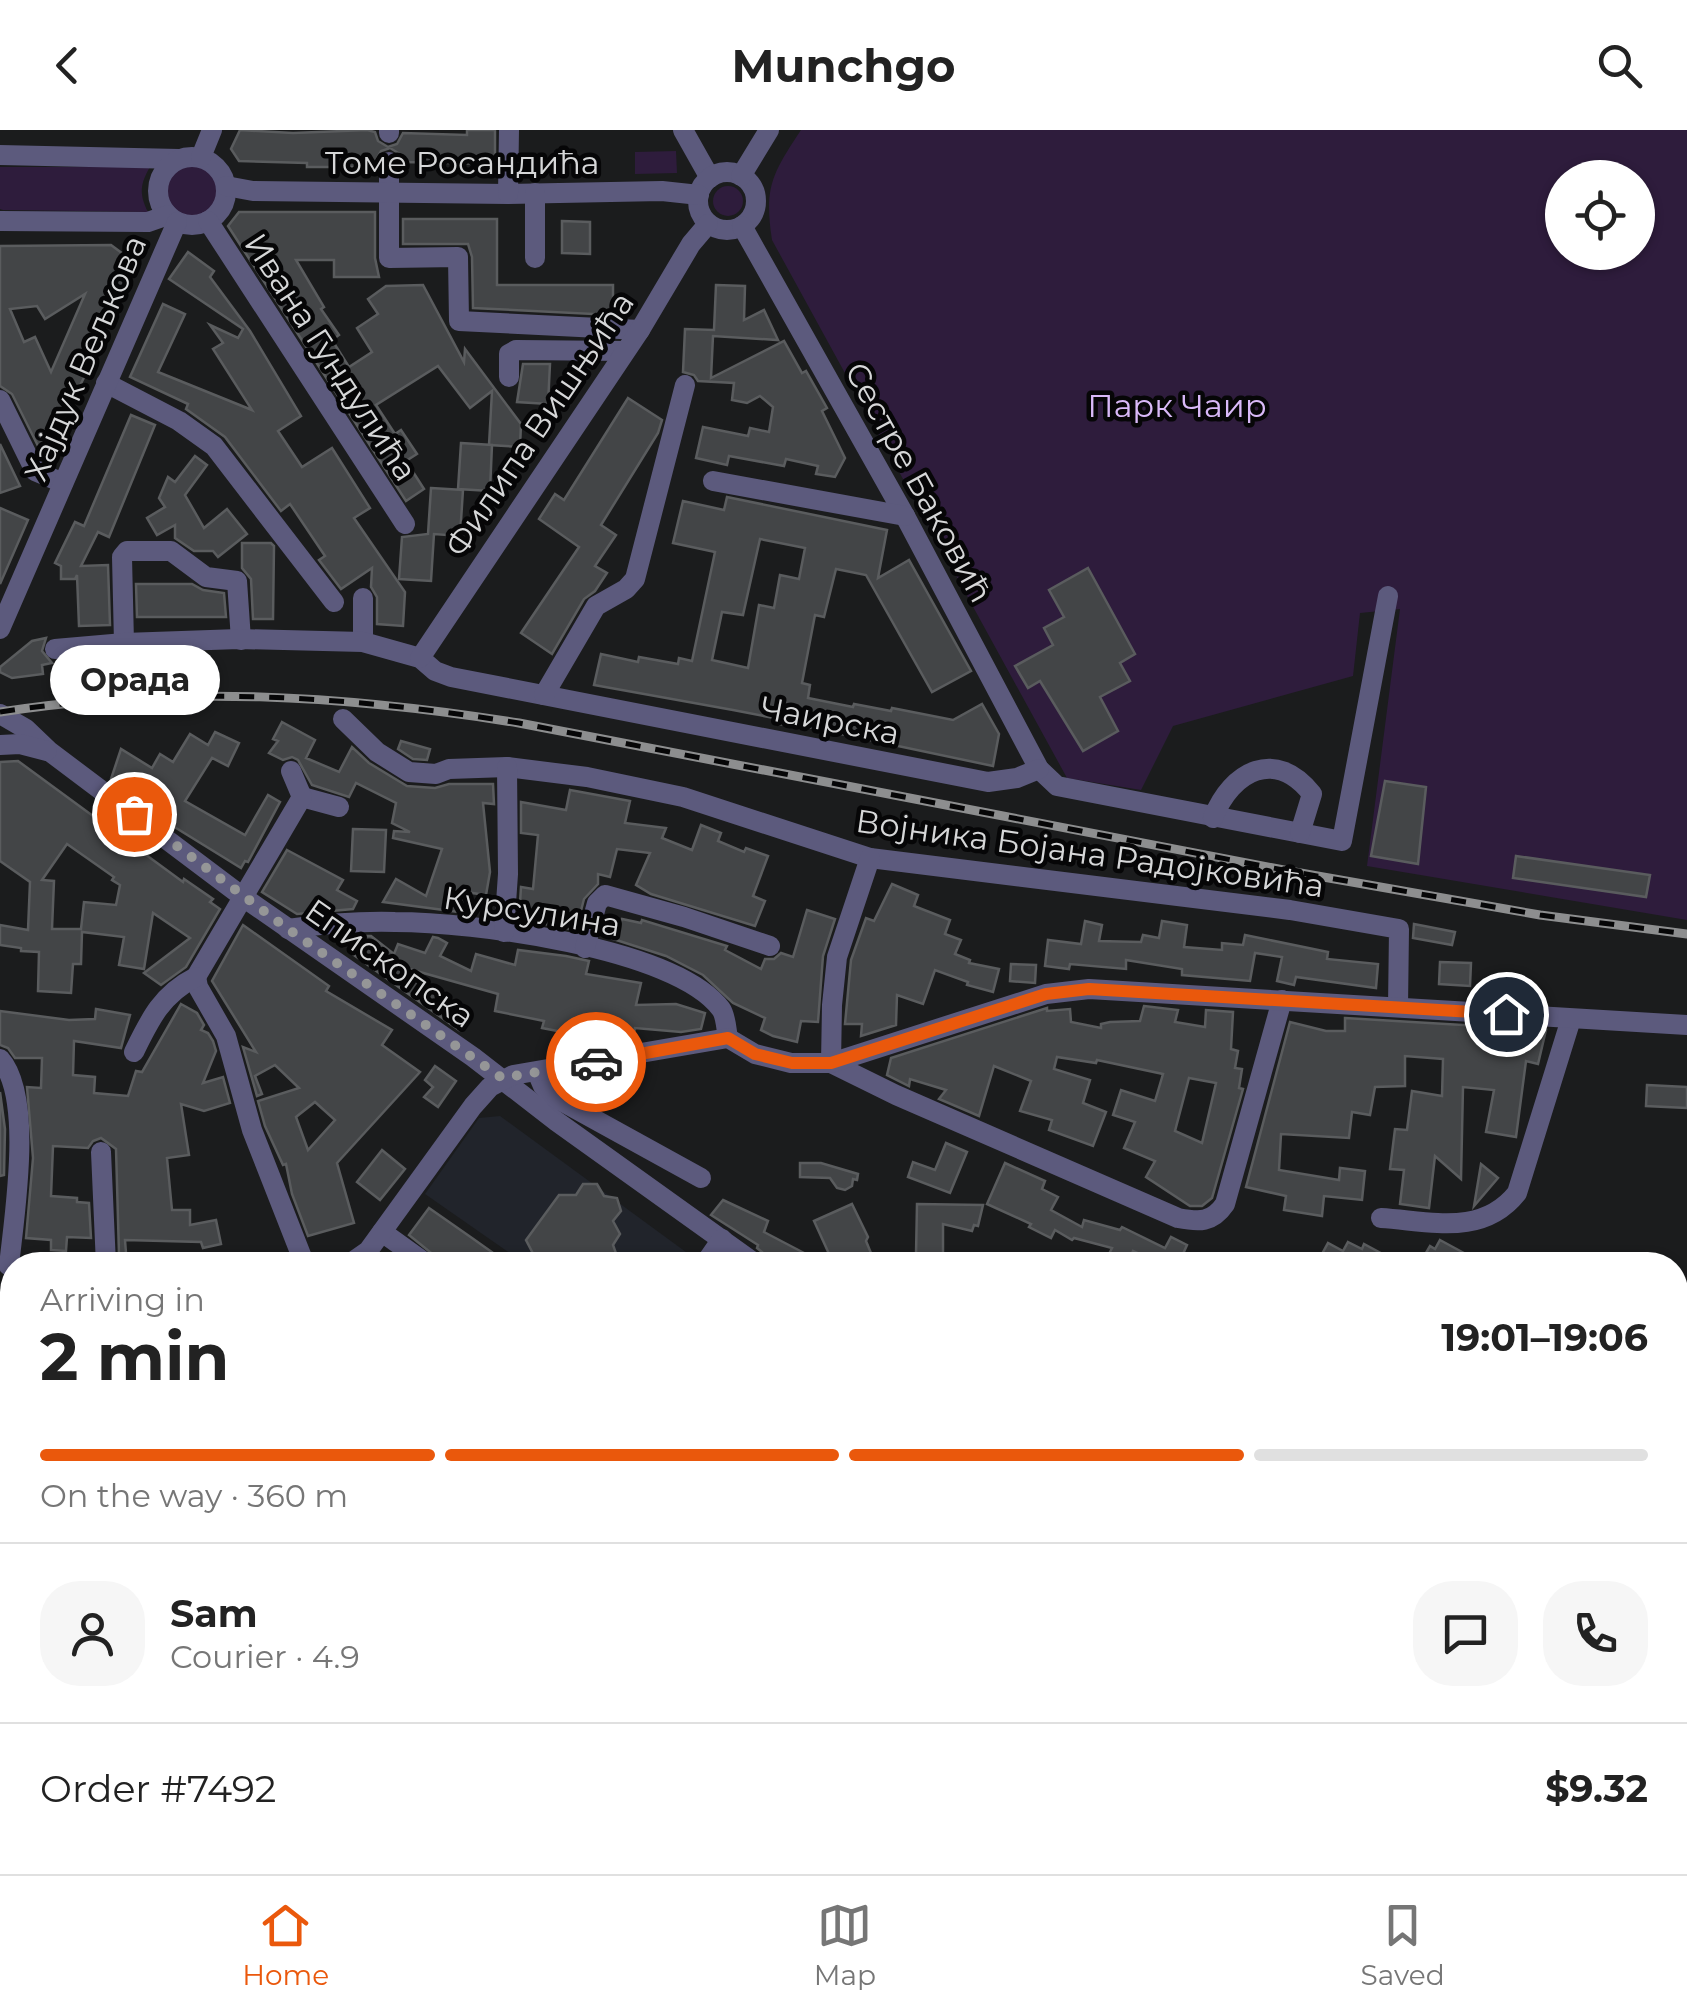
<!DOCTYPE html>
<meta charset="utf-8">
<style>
:root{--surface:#fff;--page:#f6f6f6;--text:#222;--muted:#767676;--line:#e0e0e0;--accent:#ea580c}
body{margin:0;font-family:Montserrat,sans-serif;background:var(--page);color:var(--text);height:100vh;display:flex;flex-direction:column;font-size:38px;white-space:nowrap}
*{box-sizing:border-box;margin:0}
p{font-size:32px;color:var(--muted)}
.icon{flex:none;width:55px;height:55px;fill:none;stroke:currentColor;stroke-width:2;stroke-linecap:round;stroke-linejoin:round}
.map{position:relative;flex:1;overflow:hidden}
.panel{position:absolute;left:0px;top:1122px;width:1688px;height:622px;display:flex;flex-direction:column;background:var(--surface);border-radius:40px 40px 0 0;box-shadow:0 2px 8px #0004}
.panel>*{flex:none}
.controls{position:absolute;left:1545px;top:30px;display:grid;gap:20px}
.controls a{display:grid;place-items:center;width:110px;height:110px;border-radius:50%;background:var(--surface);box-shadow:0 2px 8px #0004;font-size:50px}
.pin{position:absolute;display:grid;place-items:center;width:85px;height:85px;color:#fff;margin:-42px;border:5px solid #fff;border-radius:50%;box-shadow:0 2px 10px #0007}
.courier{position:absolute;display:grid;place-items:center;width:100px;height:100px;margin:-50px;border:8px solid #ea580c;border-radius:50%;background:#fff;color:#222;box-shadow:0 2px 12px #0007}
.bubble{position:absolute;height:70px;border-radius:35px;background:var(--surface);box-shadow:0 2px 8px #0004;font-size:32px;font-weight:700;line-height:70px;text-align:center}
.headline em{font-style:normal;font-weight:700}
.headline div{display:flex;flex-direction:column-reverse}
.headline{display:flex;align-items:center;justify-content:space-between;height:170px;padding:0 40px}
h1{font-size:65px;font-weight:700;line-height:75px}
.bar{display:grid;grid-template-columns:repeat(4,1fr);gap:15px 10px;align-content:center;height:120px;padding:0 40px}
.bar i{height:12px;border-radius:8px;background:var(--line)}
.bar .selected{background:var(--accent)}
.bar p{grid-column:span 4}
.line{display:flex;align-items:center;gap:25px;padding:0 40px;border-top:2px solid var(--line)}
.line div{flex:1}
.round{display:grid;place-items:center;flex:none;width:105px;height:105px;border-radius:40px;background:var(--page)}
header{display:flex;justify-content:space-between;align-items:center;height:130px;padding:0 40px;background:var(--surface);font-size:45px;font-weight:700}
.tab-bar{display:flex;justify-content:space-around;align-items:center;height:140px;border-top:2px solid var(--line);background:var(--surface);font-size:28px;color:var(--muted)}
.tab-bar a{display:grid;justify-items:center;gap:5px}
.tab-bar .selected{color:var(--accent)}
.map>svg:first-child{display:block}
.built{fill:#21242b}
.green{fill:#2e1c3c;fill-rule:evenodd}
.building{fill:#434547;stroke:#5a5c5e;stroke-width:2.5;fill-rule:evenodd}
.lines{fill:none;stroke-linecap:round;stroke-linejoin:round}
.minor{stroke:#5c5a7d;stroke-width:20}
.rail-casing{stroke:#8d8e8f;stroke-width:9}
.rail{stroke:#060607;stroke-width:5;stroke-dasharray:15;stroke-linecap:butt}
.done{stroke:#959697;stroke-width:10;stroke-dasharray:0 18}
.route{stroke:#ea580c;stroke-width:12}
.labels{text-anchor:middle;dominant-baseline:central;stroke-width:9;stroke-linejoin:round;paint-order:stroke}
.street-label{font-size:32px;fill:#d6d7d8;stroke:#060607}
.park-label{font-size:32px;fill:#d9b9f8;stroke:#060607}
</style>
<header><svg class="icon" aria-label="back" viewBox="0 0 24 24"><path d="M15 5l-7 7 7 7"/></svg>Munchgo<svg class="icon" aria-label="search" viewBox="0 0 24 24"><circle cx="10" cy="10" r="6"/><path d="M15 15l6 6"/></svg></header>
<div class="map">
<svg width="1687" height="1744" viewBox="0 0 1687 1744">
<rect width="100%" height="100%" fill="#1b1c1d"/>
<polygon class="built" points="500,986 690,1125 683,1135 527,1135 425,1064 479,988"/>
<g class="green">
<path d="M801 0H1687V790L1367 736 1400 479 1360 483 1353 546 1173 596 1141 660 1067 648 772 110C764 57 772 44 801 0ZM1562 48H1638V122H1562Z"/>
<polygon points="676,21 677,43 635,44 635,22"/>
<circle cx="192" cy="60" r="29"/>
<path d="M0 37H150C140 54 139 64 148 82L3 80 0 79Z"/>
<circle cx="728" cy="71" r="15"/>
</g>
<g class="building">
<polygon points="240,0 293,3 367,0 375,2 378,11 388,17 397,14 403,3 467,5 467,0 495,0 495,34 403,32 400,24 390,18 381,21 375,32 367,32 367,37 307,37 307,33 239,31 231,19"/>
<polygon points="239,82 375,82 375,128 379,147 334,147 334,130 296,130 324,177 321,179 339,205 332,210 349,237 372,222 357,198 378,184 368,169 386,156 423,155 464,232 465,219 521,294 520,317 489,315 492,261 470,278 438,236 376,275 395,304 401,300 417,324 406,331 424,359 406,371 228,96"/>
<polygon points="403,89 497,89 497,155 613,155 613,185 473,178 472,127 468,114 403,114"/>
<polygon points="562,91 590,92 590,124 562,123"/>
<path d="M111 115 134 132 98 214 100 215 63 290 66 297 53 303 58 315 41 322 12 264 0 256V116ZM85 164 51 242 35 207 24 212 10 179 37 176 45 189Z"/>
<polygon points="188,122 214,141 210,147 250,201 301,286 278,301 302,337 332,318 370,378 354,388 405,462 403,496 377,494 377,467 371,457 372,438 341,459 319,430 325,426 290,374 281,381 225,307 186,279 188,274 130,247 163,174 185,184 158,242 252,280 213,219 223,213 210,195 238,208 243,199 169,149"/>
<polygon points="716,155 745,156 744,190 764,180 778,210 713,206 711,248 784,211 802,243 806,241 827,278 822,281 845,328 835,347 816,344 818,336 786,329 784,336 729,326 727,335 696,328 703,297 748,306 750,298 769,302 773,277 760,266 747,273 732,270 734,253 698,251 694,245 683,242 685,199 714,200"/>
<polygon points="523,234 550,234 548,274 517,272"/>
<polygon points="628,268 662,290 658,303 601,395 616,405 595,436 607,443 595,461 584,469 552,524 521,503 579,417 539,389 555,364 564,370"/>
<polygon points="131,285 155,295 109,407 98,402 81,436 108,435 110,495 79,496 77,445 75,449 61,449 61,436 55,433 75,392 84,396"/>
<polygon points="461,313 492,315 490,361 458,359"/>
<polygon points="0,314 20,356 0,363"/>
<polygon points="195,326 207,335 185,365 204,398 227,379 247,404 218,427 213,421 194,421 175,408 175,395 157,405 147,388 165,377 159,368 168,347 175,352"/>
<polygon points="431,358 463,360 460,406 434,404 431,451 399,449 402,407 428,404"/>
<path d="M727 367 887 400 878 448 909 430 971 541 932 562 866 445 836 439 824 487 815 485 802 553 810 555 808 568 853 577 854 574 891 581 892 578 953 590 982 574 999 604 993 636 803 596 778 594 779 589 733 580 594 555 601 524 638 532 639 527 678 534 679 528 692 531 715 422 673 413 683 371 724 380ZM760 409 805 418 799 449 780 445 774 478 759 475 748 538 712 530 722 482 743 485Z"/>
<polygon points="0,378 28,390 0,454"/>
<polygon points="242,413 271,413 274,416 273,489 253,489 251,449 242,438"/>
<polygon points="1088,438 1135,524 1120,533 1130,551 1100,567 1118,601 1083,621 1040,551 1028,558 1015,536 1053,515 1044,498 1064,487 1049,460"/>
<polygon points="136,454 192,454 203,460 224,463 226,487 137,487"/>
<polygon points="46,508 42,521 52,533 42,535 43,544 12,548 0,542 0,537 32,511"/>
<polygon points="282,592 315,610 306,628 339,642 352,617 369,633 407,656 435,658 449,654 493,654 494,674 483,673 490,742 486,765 472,763 467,783 383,772 396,749 426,766 442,719 393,708 394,701 410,702 392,693 396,673 356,653 349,667 312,655 298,630 292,627 283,630 269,623 278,611 273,609"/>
<polygon points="215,602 239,613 228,636 212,628 185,671 245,705 268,665 280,672 248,732 245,731 241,738 168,693 111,649 121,619 152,638 160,624 173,632 190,604 208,615"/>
<polygon points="401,611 430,619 427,630 413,629 398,619"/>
<path d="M18 631 183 752 184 749 213 769 210 772 220 779 186 837 161 855 144 843 190 808 153 783 144 839 119 835 124 807 82 802 81 834H73L71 863 38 861 39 822 21 821V818L0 815V795L28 800 30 752 0 731V632ZM67 714 114 747 112 750 120 755 116 775 84 772 81 799H52L54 751 42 750Z"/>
<polygon points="1385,651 1426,657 1418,734 1371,726"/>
<polygon points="570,660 630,671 625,693 666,698 662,708 692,720 701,695 721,703 718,711 744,722 746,718 768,726 753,766 765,771 755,796 651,764 636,755 650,723 617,719 610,747 598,744 598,754 584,769 576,800 519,789 521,757 533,759 538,705 521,703 521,672 566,680"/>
<polygon points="353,699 386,700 384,742 351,741"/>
<polygon points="287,720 343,750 337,760 357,771 353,779 297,784 262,762"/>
<polygon points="1516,726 1650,745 1646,767 1513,748"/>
<polygon points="892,754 918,765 914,776 950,790 945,804 961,810 955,824 970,830 969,833 999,839 993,862 967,855 968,852 935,840 923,874 897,865 896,895 861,906 862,894 845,894 851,830 866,788 874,791"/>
<polygon points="807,780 835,789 823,826 818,892 801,891 797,912 773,906 761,900 765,888 733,873 703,845 666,826 613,809 622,789 641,793 642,790 727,816 725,820 761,839 765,829 774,829 781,823 793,827"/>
<polygon points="1085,791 1102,795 1099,811 1141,812 1143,805 1159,808 1162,791 1187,795 1184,817 1222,820 1222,813 1243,815 1245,805 1328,822 1327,829 1378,834 1376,858 1296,847 1294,855 1277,851 1282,827 1255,823 1250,851 1182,845 1182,839 1126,830 1126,839 1070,834 1069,839 1045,836 1048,810 1081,814"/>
<polygon points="1414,794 1455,802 1452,815 1413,808"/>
<path d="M243 795 329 856 326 861 392 900 382 915 420 942 337 1033 354 1093 308 1106 292 1064 286 1034 283 1035 265 996 258 971 299 958 275 935 255 946 262 964 257 966 243 917 256 922 212 851ZM315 972 335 990 308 1020 296 987Z"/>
<polygon points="357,806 371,806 394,824 398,814 425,823 433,807 438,808 447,813 440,826 471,841 476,824 515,835 518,820 566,826 589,831 586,844 641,853 636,875 676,874 705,883 701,899 681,902 635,898 632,911 616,908 614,914 577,920 574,919 578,905 542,898 544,891 495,881 498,864 402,837 469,886 459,900 351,823 357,815 352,811"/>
<polygon points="1440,832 1471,833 1470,856 1439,854"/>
<polygon points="1011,834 1036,835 1035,853 1010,851"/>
<polygon points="181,874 197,883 204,895 201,900 208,903 213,911 216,921 203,953 223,947 230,973 204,981 181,974 189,1025 167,1028 172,1080 190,1080 190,1095 216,1090 221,1114 203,1118 201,1112 125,1110 126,1123 119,1124 116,1019 101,1008 93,1011 88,1018 53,1016 51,1066 77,1068 77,1072 89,1073 91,1108 67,1107 66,1121 51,1120 51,1110 26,1108 33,1028 27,957 41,958 42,928 15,928 8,918 0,915 0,881 69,890 95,889 96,879 130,885 121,918 74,911 73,945 95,947 94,963 128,966 136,941 142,942"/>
<path d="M1144 876 1178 880 1175 892 1205 897 1206 880 1233 882 1231 919 1238 921 1235 938 1242 939 1239 958 1243 959 1212 1068 1202 1076H1190L1146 1047 1155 1031 1124 1018 1135 992 1113 985 1121 960 1155 971 1163 944 1097 930 1096 933 1057 927 1054 939 1090 950 1083 973 1106 982 1093 1016 1049 1000 1052 990 1020 981 1031 951 994 936 979 986 939 969 946 960 910 949 909 956 887 945 891 928 1047 878V881L1070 879 1071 892 1101 898V894L1110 892 1140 891ZM1189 948 1216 953 1202 1013 1175 1001Z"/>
<polygon points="1345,888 1546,900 1538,934 1526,931 1516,1007 1486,1002 1494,960 1463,957 1461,1049 1435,1026 1429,1078 1400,1074 1404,1040 1390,1039 1395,999 1407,1000 1412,961 1442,966 1443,929 1405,926 1405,956 1375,957 1370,985 1352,982 1349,1008 1281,1004 1279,1040 1339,1050 1340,1038 1365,1041 1362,1070 1324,1066 1322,1086 1284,1080 1286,1066 1246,1057 1290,892 1326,901 1345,901"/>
<polygon points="435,936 456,951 438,977 424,967 433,957 425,950"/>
<polygon points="1647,955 1687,957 1687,978 1646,976"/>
<polygon points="0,962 5,999 4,1045 0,1046"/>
<polygon points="946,1013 967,1022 950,1063 908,1047 913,1032 935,1040"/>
<polygon points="382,1020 405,1039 380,1070 357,1052"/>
<polygon points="800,1033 821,1033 858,1044 857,1050 853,1049 852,1056 845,1060 837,1058 830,1048 800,1047"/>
<polygon points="1005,1033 1045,1051 1042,1059 1058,1067 1051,1080 1082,1097 1084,1090 1120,1100 1122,1097 1165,1118 1171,1107 1187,1115 1178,1135 1163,1135 1133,1121 1127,1135 1116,1135 1106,1130 1112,1118 1074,1108 1072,1110 1055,1100 1051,1108 1029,1097 1031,1094 987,1074"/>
<polygon points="1481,1034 1498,1048 1474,1076"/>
<polygon points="583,1054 597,1054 604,1066 617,1068 621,1081 613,1091 620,1104 613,1115 618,1129 613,1135 539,1135 526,1110 559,1065 576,1065"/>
<polygon points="723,1070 768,1091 764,1102 827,1135 783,1135 767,1126 757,1118 758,1115 711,1085"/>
<polygon points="852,1074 868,1107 866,1111 873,1128 866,1135 841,1135 837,1126 830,1126 814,1091"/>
<polygon points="917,1074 983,1075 978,1096 974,1095 972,1101 943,1094 943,1126 916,1125"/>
<polygon points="429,1078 472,1108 510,1135 447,1135 441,1131 409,1105"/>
<polygon points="1440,1110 1486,1135 1419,1135 1430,1116 1435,1119"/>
<polygon points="1348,1112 1362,1119 1364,1114 1403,1135 1316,1135 1328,1113 1343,1121"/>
</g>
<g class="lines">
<g class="minor">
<polyline points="683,0 710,48"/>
<polyline points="389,3 389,0"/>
<polyline points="0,25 179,29"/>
<circle cx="192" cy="61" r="34"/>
<polyline points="201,27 212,0"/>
<polyline points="389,32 389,128 458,127 459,191 640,200"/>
<circle cx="727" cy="71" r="29"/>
<polyline points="741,46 769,0"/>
<polyline points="226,56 253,61 508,64 662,61 699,65"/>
<polyline points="535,63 535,128"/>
<polyline points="508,64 509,0"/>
<polyline points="0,91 148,92 168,85"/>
<polyline points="208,91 405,394"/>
<polyline points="742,96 905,386 1039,639 1057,656 1342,711 1388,466"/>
<polyline points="509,247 509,224 516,220 625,221"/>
<polyline points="106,253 179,291 214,316 334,472"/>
<polyline points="0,270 35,341 63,353"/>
<polyline points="713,351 905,386"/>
<polyline points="0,499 177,92"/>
<polyline points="363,512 363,468"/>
<polyline points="124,513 122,427 127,421 171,421 206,447 237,451 241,510"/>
<polyline points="55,519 124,513 239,509 363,512 420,528 435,541 451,547 988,652 1017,648 1039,639"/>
<polyline points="420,528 640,200 691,114 708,94"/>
<polyline points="544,565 596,476 626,459 635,449 685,255"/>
<polyline points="0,584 26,599 49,621 243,767 473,927 556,991 757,1135"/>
<polyline points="343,589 377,622 409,642 436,644 449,639 507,637 587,647 683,667 870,728 1290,780 1399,799 1398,877"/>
<polyline points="0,615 20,614 47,621"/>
<polyline points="302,667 339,677"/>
<path d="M1213 688C1232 640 1276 618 1312 664L1300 703"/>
<path d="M288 799C323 794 359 791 395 792 470 792 675 817 721 879 726 886 726 898 728 908"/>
<polyline points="504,802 508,744 507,637"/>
<polyline points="585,818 597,773 605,765 684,787 770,816"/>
<polyline points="196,847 198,857 226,906 252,1000 305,1135"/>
<polyline points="196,847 302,667 291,641"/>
<path d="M134 922C150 889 162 864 196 847"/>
<path d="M0 929C34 967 14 1086 9 1136"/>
<path d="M831 933 896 965 1178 1088C1199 1092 1212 1093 1225 1074L1282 870"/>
<polyline points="831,933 832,875 837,827 870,728"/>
<polyline points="537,942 543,956 554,967 701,1048"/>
<polyline points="101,1022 106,1135"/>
<path d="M1381 1088C1430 1091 1482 1107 1517 1063L1571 889"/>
<polyline points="382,1102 428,1135"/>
<polyline points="348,1135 368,1121 473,976 490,957 513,945 728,908 755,924 791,933 831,933 1046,864 1089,859 1687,895"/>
<polyline points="704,1135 722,1109"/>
<polyline points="0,1262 12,1262"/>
<polyline points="0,1363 0,1374 12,1388"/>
<polyline points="0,1460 12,1460"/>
<polyline points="0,1543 12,1543"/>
<polyline points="0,1628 12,1628"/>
<polyline points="1675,1703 1687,1706"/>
<polyline points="845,1732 856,1744"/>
<polyline points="1270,1732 1271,1744"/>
<polyline points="1352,1732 1366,1744"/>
<polyline points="1518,1732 1532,1744"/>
<polyline points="1133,1740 1134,1744"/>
<polyline points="38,1744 40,1732"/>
<polyline points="347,1744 404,1732"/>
<polyline points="479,1744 517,1732"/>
<polyline points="727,1744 727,1732"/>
</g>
<g class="rail-casing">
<path id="rail" d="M0 582C176 555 344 565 519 593L1289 741 1540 785 1687 804"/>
</g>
<use href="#rail" class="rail"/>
</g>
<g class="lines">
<polyline class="done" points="134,684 288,799 502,948 596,932"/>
<polyline class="route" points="596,932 728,908 755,924 792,933 831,933 1046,864 1089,859 1506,884"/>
</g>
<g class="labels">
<g class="street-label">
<text x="462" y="32">Томе Росандића</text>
<text transform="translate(331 227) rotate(57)">Ивана Гундулића</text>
<text transform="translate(85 228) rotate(-67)">Хајдук Вељкова</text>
<text transform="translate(539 294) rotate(-56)">Филипа Вишњића</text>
<text transform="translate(919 352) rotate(61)">Сестре Баковић</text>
<text transform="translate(830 590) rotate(11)">Чаирска</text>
<text transform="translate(1090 723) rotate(8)">Војника Бојана Радојковића</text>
<text transform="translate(532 781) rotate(9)">Курсулина</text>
<text transform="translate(390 833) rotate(35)">Епископска</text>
</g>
<g class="park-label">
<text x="1177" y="275">Парк Чаир</text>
</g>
</g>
</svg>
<div class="controls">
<a><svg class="icon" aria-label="locate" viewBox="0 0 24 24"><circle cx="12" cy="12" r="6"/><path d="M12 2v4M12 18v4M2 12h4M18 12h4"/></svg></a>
</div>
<div class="pin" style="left:134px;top:684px;background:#ea580c"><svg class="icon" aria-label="bag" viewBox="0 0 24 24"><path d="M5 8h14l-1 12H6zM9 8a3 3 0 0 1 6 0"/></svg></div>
<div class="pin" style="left:1506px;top:884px;background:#1f2937"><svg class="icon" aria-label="home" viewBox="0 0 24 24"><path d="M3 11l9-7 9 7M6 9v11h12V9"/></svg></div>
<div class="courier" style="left:596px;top:932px"><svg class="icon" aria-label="car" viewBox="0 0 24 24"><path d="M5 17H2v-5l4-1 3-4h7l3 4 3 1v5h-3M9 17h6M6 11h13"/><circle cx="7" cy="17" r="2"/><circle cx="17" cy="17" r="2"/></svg></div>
<div class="bubble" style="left:50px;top:515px;width:170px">Орада</div>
<section class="panel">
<div class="headline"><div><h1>2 min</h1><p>Arriving in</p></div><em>19:01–19:06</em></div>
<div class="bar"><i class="selected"></i><i class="selected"></i><i class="selected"></i><i></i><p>On the way · 360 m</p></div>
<div class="line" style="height:180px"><a class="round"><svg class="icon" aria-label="person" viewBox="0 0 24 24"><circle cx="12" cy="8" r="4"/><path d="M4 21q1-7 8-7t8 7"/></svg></a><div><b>Sam</b><p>Courier · 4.9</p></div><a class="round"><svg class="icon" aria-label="chat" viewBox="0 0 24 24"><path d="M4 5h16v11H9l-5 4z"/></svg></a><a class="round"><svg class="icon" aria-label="phone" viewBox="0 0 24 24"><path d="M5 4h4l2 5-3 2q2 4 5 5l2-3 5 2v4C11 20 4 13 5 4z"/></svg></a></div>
<div class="line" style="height:130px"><div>Order #7492</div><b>$9.32</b></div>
</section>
</div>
<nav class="tab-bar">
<a class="selected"><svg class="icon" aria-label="home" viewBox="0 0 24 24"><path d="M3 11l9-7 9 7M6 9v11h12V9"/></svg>Home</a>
<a><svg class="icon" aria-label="map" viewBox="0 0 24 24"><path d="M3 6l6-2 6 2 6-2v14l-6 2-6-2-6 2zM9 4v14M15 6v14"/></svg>Map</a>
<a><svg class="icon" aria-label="saved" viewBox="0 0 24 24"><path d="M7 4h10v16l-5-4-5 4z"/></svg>Saved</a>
</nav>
